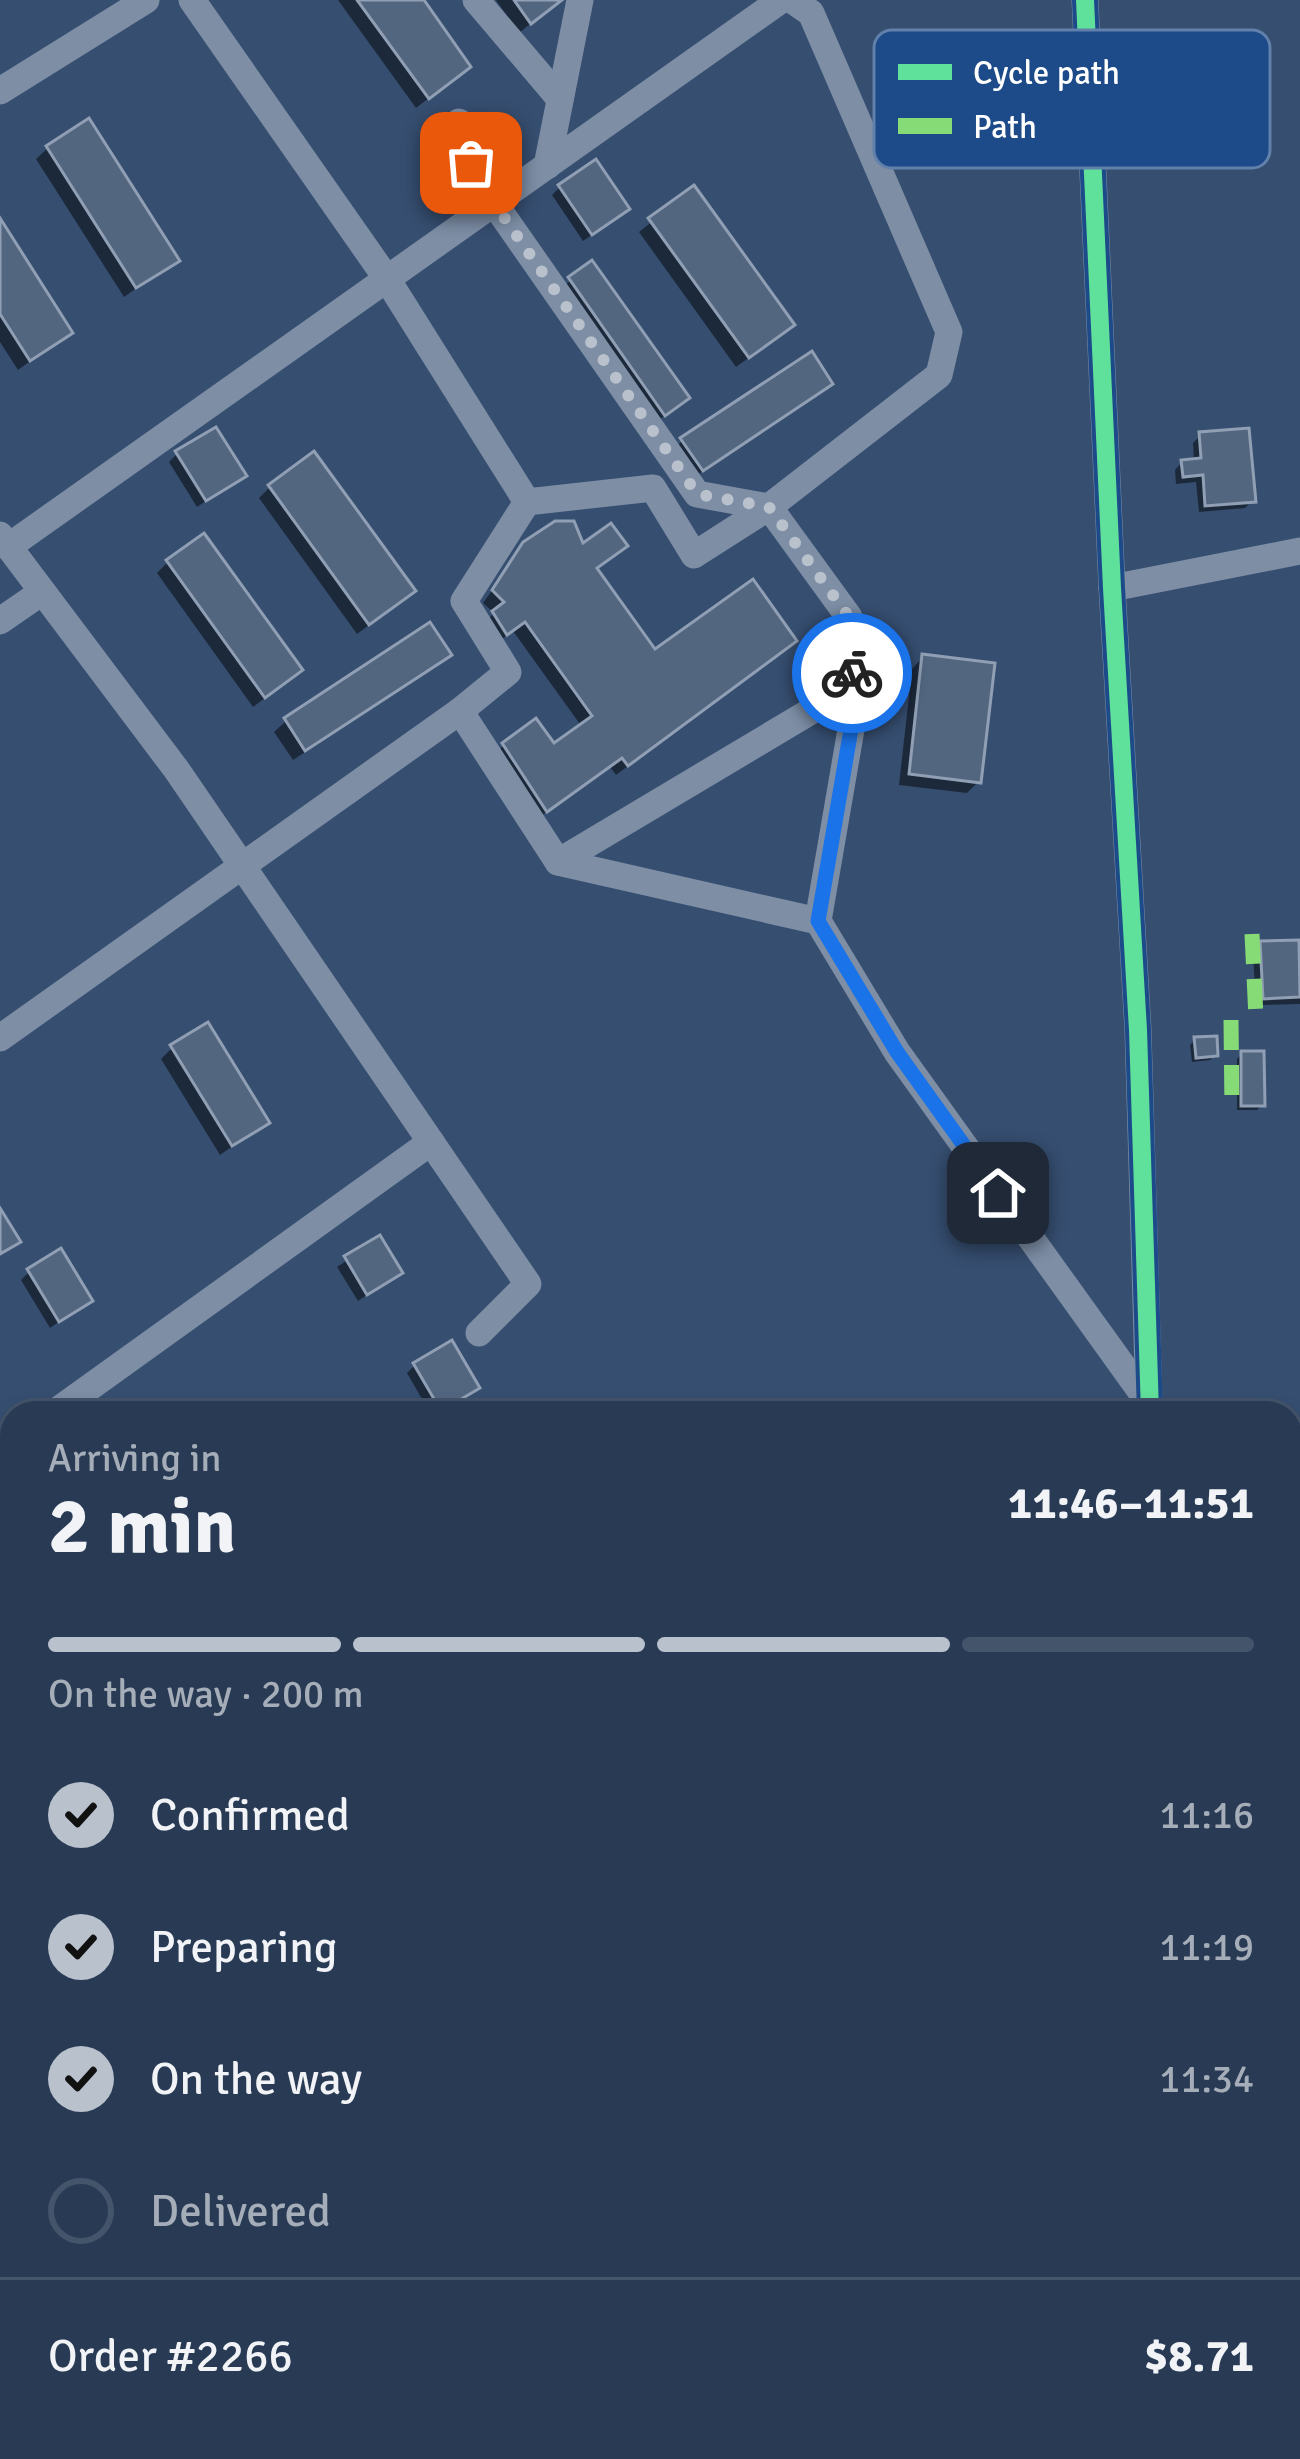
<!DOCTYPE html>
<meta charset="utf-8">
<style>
:root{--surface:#283a54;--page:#34455e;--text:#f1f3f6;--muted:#a5adb8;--line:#44546b;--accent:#b9c1cd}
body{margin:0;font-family:Signika,sans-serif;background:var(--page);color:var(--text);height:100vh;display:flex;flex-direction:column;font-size:45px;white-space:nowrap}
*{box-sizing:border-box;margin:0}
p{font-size:39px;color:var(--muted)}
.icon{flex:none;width:66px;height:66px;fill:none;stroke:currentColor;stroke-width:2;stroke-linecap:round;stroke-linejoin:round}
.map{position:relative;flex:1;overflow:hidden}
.sheet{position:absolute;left:0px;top:1401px;width:1302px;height:1059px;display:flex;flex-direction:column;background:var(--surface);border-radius:36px 36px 0 0;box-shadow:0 6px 18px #0003,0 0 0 3px var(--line)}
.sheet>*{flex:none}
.pin{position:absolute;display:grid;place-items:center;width:102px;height:102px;color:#fff;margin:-51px;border-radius:24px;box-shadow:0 6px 18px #0006}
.courier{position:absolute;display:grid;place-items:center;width:120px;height:120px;margin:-60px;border:9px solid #1a73e8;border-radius:50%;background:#fff;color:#222;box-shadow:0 3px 15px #0007}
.summary em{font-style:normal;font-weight:700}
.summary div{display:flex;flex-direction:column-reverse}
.summary{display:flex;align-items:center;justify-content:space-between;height:204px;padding:0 48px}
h1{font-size:78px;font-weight:700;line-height:90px}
.bar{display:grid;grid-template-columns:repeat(4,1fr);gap:18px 12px;align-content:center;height:144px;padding:0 48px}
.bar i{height:15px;border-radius:9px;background:var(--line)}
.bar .on{background:var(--accent)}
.bar p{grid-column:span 4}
.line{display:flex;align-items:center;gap:30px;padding:0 48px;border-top:3px solid var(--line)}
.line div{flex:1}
ol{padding:0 48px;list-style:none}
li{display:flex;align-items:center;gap:36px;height:132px}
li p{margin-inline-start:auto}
li .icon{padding:12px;border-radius:50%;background:var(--accent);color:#111;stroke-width:4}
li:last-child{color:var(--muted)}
li i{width:66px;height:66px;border:6px solid var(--line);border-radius:50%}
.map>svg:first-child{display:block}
.shadow{fill:#0007}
.building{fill:#526680;stroke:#909fb3;stroke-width:3}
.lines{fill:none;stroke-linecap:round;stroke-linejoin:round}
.minor{stroke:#7d8ea5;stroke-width:27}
.quiet{stroke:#86db77;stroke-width:15;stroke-dasharray:30 15;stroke-linecap:butt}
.cycleway-casing{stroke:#1d4a88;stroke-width:26}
.cycleway{stroke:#60e19b;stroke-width:18}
.done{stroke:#b9c1cd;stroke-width:12;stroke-dasharray:0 21.6}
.route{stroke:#1a73e8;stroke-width:15}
.key{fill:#1d4a88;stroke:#6180ac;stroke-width:3}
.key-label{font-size:33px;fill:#fff}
</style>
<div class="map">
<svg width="1300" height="2459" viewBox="0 0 1300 2459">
<rect width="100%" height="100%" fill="#364e70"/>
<g class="shadow">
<polygon points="338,0 420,0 456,77 416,108"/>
<polygon points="496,0 559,0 519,33"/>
<polygon points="48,148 176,260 124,297 36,159"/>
<polygon points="560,187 618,217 583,241 552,195"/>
<polygon points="694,189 780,335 736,367 639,232"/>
<polygon points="0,224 69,333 18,370 0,342"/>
<polygon points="591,264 675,408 652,425 558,291"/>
<polygon points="830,384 690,480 671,452 682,441"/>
<polygon points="1201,435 1252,501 1245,508 1199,512 1196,482 1176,484 1175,470 1182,462 1194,461 1193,443"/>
<polygon points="177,454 243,476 197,507 169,462"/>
<polygon points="270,487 400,602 357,634 259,498"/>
<polygon points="525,544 624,546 595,570 655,653 783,651 616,775 610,767 535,820 493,756 504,745 553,747 582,727 513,631 495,644 483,625 494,613 483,603"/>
<polygon points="168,562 288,681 253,707 157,573"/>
<polygon points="429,626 448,654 437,666 293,760 274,732 286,721"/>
<polygon points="923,657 978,782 967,793 899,785 912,669"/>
<polygon points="1300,943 1300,1004 1256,1005 1253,953 1261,944"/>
<polygon points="1195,1040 1215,1055 1210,1060 1192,1062 1190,1045"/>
<polygon points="172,1048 266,1123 220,1155 161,1059"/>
<polygon points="1242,1054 1262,1105 1257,1110 1237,1110 1237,1059"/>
<polygon points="379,1239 399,1273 358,1301 337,1267"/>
<polygon points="29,1272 90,1300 50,1328 21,1280"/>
<polygon points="415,1365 477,1387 439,1413 430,1413 407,1373"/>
<polygon points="3,1493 12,1508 12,1595 0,1574 0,1495"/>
<polygon points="0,1687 12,1708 12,1747 0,1753"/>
<polygon points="132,2448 171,2448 171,2452 166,2457 133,2459"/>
</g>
<g class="building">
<polygon points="357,0 424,0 471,67 429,99"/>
<polygon points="514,0 562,0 531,24"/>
<polygon points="89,118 180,261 136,288 46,146"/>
<polygon points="596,159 630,209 592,235 558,185"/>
<polygon points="694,185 795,325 749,358 648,218"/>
<polygon points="0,218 73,333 30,361 0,314"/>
<polygon points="592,260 690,398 665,416 568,277"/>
<polygon points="812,351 833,384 703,471 680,438"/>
<polygon points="216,427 247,476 206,501 175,451"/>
<polygon points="1249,428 1256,502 1205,506 1203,475 1183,477 1181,460 1201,458 1199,432"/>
<polygon points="314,451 416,591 369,625 268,485"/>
<polygon points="555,521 574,521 583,543 611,523 628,546 597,568 655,649 753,579 797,641 628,766 622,758 547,812 502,743 536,718 554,743 592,716 525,622 507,635 492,611 504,602 492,590 523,542"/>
<polygon points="204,533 303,670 265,698 166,560"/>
<polygon points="430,622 452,655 305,751 284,718"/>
<polygon points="922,654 995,663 981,783 909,774"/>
<polygon points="1299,940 1300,997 1263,999 1260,941"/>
<polygon points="208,1022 270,1123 232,1146 170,1045"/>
<polygon points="1217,1036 1218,1056 1196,1058 1194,1037"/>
<polygon points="1241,1051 1264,1051 1265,1106 1241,1106"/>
<polygon points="0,1208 21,1242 0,1254"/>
<polygon points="380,1235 403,1273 367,1295 344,1256"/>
<polygon points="61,1248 93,1301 59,1322 27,1269"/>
<polygon points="452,1340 480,1388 441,1411 413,1363"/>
</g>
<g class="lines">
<g class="minor">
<polyline points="192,0 387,279 527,502 653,488 694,555 769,507 849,617 854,712 818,921 897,1052 1150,1404"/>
<polyline points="476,0 560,99"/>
<polyline points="1085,0 1112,588 1138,1030 1149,1403"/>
<polyline points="0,91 146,0"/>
<polyline points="459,122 471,163 494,203 697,494 769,507 939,375 949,332 811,13 792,0"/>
<polyline points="547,166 580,0"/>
<polyline points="527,502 464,601 508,672 460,711 558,862 818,921"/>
<polyline points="0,535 176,769 528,1284 479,1333"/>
<polyline points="8,547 781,0"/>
<polyline points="1112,588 1300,551"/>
<polyline points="0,621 42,592"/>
<polyline points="558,862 853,686"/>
<polyline points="0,1038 460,711"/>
<polyline points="54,1413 431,1142"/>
<polyline points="0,1452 12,1443"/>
<polyline points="1290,2251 1300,2295"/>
<polyline points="1035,2448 1046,2459"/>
<polyline points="1006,2459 1009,2448"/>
<polyline points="1183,2459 1184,2448"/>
</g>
<g class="quiet">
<polyline points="1252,934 1256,1018"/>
<polyline points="1231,1020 1232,1109"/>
<polyline points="0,2242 12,2239"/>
</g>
<g class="cycleway-casing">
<polyline id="cycleway" points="1085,0 1112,588 1138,1030 1150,1413"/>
</g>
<use href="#cycleway" class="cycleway"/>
</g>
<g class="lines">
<polyline class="done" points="471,163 494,203 697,494 769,507 849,617 852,673"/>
<polyline class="route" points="852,673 854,712 818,921 897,1052 998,1193"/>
</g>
<rect x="874" y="30" width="396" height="138" rx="18" class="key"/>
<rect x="898" y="64" width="54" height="16" fill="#60e19b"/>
<rect x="898" y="118" width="54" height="16" fill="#86db77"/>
<g class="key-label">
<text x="973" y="84">Cycle path</text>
<text x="973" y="138">Path</text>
</g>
</svg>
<div class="pin" style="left:471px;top:163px;background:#ea580c"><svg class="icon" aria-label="bag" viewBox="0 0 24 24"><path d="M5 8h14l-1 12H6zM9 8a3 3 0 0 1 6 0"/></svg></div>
<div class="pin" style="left:998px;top:1193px;background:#1f2937"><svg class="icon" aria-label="home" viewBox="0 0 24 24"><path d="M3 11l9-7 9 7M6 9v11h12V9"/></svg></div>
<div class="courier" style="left:852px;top:673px"><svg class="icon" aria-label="bike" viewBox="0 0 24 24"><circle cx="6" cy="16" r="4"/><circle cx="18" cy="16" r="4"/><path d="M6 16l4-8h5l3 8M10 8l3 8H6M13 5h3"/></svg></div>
<section class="sheet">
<div class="summary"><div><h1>2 min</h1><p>Arriving in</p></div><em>11:46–11:51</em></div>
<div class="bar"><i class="on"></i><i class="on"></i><i class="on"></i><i></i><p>On the way · 200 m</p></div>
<ol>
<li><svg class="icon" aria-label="check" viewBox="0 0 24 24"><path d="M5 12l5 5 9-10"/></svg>Confirmed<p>11:16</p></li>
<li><svg class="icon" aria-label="check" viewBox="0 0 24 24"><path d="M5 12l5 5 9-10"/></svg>Preparing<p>11:19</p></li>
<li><svg class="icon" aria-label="check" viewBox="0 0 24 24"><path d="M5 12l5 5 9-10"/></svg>On the way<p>11:34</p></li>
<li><i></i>Delivered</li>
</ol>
<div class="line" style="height:156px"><div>Order #2266</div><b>$8.71</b></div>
</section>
</div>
